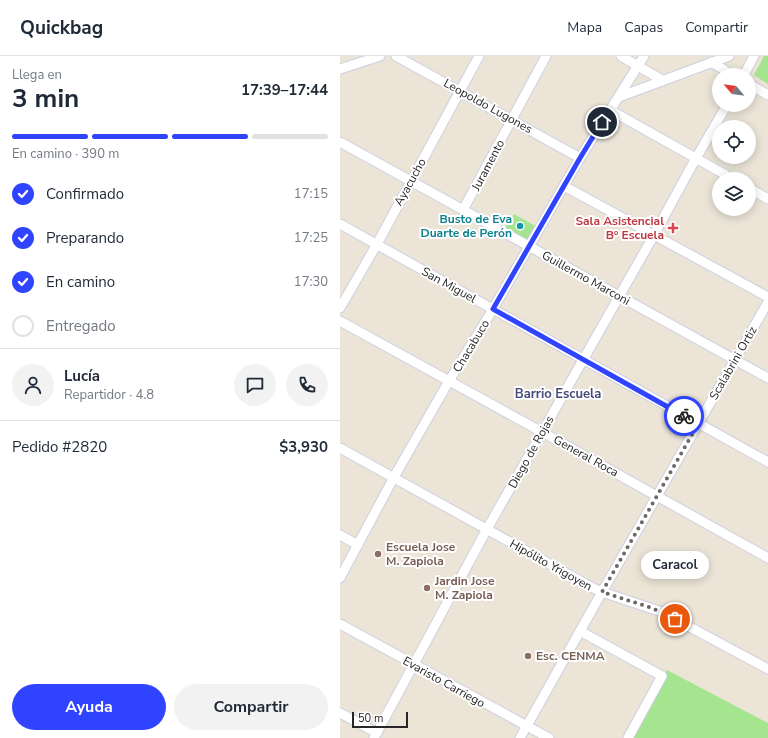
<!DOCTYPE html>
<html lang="es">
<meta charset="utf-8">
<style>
:root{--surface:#fff;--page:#f2f2f3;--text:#1f2937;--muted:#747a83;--line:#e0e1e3;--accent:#3044ff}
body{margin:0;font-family:"Nunito Sans",sans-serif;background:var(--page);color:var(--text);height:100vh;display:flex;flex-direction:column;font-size:15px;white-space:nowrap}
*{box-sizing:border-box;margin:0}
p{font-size:13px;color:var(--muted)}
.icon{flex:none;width:22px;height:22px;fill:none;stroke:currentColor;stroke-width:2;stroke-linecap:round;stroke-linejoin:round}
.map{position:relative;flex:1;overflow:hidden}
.drawer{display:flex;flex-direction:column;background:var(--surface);width:340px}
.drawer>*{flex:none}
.needle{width:26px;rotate:299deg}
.tools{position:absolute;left:372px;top:12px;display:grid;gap:8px}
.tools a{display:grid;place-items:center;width:44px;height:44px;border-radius:50%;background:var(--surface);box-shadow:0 2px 10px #0003;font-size:20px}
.scale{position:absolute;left:12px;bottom:10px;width:56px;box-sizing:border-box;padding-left:4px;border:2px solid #272727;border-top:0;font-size:11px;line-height:14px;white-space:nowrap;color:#272727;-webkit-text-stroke:3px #fff;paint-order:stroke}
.pin{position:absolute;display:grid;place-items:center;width:34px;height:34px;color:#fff;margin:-17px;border:2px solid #fff;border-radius:50%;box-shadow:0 1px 4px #0007}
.courier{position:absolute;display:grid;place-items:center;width:40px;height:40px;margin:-20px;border:3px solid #3044ff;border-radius:50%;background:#fff;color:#222;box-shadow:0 1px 5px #0007}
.bubble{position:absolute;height:28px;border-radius:14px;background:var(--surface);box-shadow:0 2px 10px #0003;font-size:13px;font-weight:700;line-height:28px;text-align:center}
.headline em{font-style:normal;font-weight:700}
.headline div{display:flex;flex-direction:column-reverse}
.headline{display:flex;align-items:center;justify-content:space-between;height:68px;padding:0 12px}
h1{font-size:26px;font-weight:700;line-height:30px}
.bar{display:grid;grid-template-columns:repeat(4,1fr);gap:6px 4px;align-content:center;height:48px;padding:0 12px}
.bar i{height:5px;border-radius:3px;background:var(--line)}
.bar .on{background:var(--accent)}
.bar p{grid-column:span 4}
.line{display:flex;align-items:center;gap:10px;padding:0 12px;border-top:1px solid var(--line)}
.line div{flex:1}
.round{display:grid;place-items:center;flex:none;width:42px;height:42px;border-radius:21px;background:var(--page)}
ol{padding:0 12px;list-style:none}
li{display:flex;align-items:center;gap:12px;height:44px}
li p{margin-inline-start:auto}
li .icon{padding:4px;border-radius:50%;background:var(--accent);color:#fff;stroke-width:4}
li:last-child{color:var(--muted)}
li i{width:22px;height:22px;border:2px solid var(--line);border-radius:50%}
.action{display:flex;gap:8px;margin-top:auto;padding:8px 12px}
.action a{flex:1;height:46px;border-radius:24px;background:var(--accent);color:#fff;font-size:16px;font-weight:700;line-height:46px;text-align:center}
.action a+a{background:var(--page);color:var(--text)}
header{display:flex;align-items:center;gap:24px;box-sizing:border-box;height:56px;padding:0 20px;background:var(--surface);border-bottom:1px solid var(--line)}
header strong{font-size:19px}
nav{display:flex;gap:22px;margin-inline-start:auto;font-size:14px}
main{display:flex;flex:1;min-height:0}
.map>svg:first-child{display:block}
.green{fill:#a6e590}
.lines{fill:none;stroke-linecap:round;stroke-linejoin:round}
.minor-casing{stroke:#cdcfe1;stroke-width:11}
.minor{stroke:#fff;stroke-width:9}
.done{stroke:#6c6965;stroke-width:4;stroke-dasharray:0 7.2}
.route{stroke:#3044ff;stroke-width:5}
.culture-dot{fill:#0f9aa8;stroke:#fff;stroke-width:1.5}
.health-dot{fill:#e0444e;stroke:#fff;stroke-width:1.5}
.education-dot{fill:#8d6e63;stroke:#fff;stroke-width:1.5}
.labels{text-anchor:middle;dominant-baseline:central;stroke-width:4;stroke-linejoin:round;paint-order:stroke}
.street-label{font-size:12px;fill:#272727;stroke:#fff}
.culture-label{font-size:12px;font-weight:bold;fill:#0d838f;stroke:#fff;text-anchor:end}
.health-label{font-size:12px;font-weight:bold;fill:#be3a42;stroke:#fff;text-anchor:end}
.education-label{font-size:12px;font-weight:bold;fill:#785e54;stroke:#fff;text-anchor:start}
.neighbourhood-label{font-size:13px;font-weight:bold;fill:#464b79;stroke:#fff}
</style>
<header>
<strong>Quickbag</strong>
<nav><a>Mapa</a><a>Capas</a><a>Compartir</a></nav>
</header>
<main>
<section class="drawer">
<div class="headline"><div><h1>3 min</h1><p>Llega en</p></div><em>17:39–17:44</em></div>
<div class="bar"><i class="on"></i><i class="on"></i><i class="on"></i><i></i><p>En camino · 390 m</p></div>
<ol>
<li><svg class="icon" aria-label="check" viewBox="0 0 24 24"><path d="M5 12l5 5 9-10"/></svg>Confirmado<p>17:15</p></li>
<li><svg class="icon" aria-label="check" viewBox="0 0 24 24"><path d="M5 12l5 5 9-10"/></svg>Preparando<p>17:25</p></li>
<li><svg class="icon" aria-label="check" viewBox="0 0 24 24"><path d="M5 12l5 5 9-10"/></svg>En camino<p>17:30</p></li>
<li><i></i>Entregado</li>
</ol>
<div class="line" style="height:72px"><a class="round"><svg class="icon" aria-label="person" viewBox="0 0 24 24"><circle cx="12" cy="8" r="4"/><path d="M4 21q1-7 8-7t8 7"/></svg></a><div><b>Lucía</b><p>Repartidor · 4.8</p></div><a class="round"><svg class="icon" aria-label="chat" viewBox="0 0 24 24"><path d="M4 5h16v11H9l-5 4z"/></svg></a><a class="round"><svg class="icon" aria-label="phone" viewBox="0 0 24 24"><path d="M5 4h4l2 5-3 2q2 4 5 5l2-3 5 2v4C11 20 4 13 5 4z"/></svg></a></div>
<div class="line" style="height:52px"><div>Pedido #2820</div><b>$3,930</b></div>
<div class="action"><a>Ayuda</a><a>Compartir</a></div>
</section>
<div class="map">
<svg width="428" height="682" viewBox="0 0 428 682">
<rect width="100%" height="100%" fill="#ebe4d7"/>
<g class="green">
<polygon points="424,0 428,0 428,28 414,19"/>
<polygon points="174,158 199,172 188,190 162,176"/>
<polygon points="327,614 428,667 428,682 289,682"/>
</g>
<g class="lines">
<g class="minor-casing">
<g id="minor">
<polyline points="56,0 240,102"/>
<polyline points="281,0 322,24"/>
<polyline points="371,6 393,19"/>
<polyline points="0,13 40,0"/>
<polyline points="404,19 414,0"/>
<polyline points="409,28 428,39"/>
<polyline points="279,41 389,0"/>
<polyline points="270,54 393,123"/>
<polyline points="0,86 428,322"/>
<polyline points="224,130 428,241"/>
<polyline points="409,132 428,143"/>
<polyline points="123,154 206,0"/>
<polyline points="0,168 428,406"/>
<polyline points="0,252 37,188 139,0"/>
<polyline points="0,265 202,376 428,502"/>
<polyline points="0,392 253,532 262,536 322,556 428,613"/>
<polyline points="0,479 18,489"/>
<polyline points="0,522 54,421 109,325 153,253 240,102 304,0"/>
<polyline points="0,568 209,682"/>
<polyline points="240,575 322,620 288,682"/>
<polyline points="0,657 37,677"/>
<polyline points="34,682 147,473 314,179 356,102 387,49"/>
<polyline points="180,682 262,536 428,246"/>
</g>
</g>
<use href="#minor" class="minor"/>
</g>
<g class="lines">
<polyline class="done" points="335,563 312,552 262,536 358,368 344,360"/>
<polyline class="route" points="262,66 240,102 153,253 344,360"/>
</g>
<circle class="culture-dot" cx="180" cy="170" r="4"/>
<path class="health-dot" d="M331 166h4v4h4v4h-4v4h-4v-4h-4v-4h4z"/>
<g class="education-dot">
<circle cx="38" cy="498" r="4"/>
<circle cx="87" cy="532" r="4"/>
<circle cx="188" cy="600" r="4"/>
</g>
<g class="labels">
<g class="street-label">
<text transform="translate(148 50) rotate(29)">Leopoldo Lugones</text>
<text transform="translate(148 109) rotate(-62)">Juramento</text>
<text transform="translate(70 126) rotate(-61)">Ayacucho</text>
<text transform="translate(246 222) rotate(29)">Guillermo Marconi</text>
<text transform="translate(109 229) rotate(29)">San Miguel</text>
<text transform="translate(131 290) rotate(-59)">Chacabuco</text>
<text transform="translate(393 307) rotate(-60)">Scalabrini Ortiz</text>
<text transform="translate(191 396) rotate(-61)">Diego de Rojas</text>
<text transform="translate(246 400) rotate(29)">General Roca</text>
<text transform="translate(211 509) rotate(29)">Hipólito Yrigoyen</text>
<text transform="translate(104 626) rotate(29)">Evaristo Carriego</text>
</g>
<g class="culture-label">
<text x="172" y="163">Busto de Eva<tspan x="172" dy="14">Duarte de Perón</tspan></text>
</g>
<g class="health-label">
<text x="324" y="165">Sala Asistencial<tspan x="324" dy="14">Bº Escuela</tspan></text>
</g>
<g class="education-label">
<text x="46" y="491">Escuela Jose<tspan x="46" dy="14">M. Zapiola</tspan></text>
<text x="95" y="525">Jardin Jose<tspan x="95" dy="14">M. Zapiola</tspan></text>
<text x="196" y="600">Esc. CENMA</text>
</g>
<g class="neighbourhood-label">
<text x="218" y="338">Barrio Escuela</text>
</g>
</g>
</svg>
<div class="tools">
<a><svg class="needle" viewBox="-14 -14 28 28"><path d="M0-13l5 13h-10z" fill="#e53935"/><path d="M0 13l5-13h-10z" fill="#747a83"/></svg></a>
<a><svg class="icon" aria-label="locate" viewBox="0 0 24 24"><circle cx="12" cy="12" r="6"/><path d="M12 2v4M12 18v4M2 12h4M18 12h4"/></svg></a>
<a><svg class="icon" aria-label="layers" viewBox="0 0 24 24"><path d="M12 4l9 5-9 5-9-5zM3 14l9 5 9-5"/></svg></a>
</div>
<div class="scale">50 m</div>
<div class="pin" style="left:335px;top:563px;background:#ea580c"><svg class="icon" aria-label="bag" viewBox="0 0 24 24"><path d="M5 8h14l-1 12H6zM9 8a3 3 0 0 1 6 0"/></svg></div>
<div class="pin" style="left:262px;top:66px;background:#1f2937"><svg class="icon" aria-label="home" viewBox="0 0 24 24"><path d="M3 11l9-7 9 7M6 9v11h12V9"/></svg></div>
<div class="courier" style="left:344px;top:360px"><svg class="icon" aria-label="bike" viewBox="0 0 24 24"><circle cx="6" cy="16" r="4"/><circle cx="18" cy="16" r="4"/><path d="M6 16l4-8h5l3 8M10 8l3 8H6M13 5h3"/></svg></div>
<div class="bubble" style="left:301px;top:495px;width:68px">Caracol</div>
</div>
</main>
